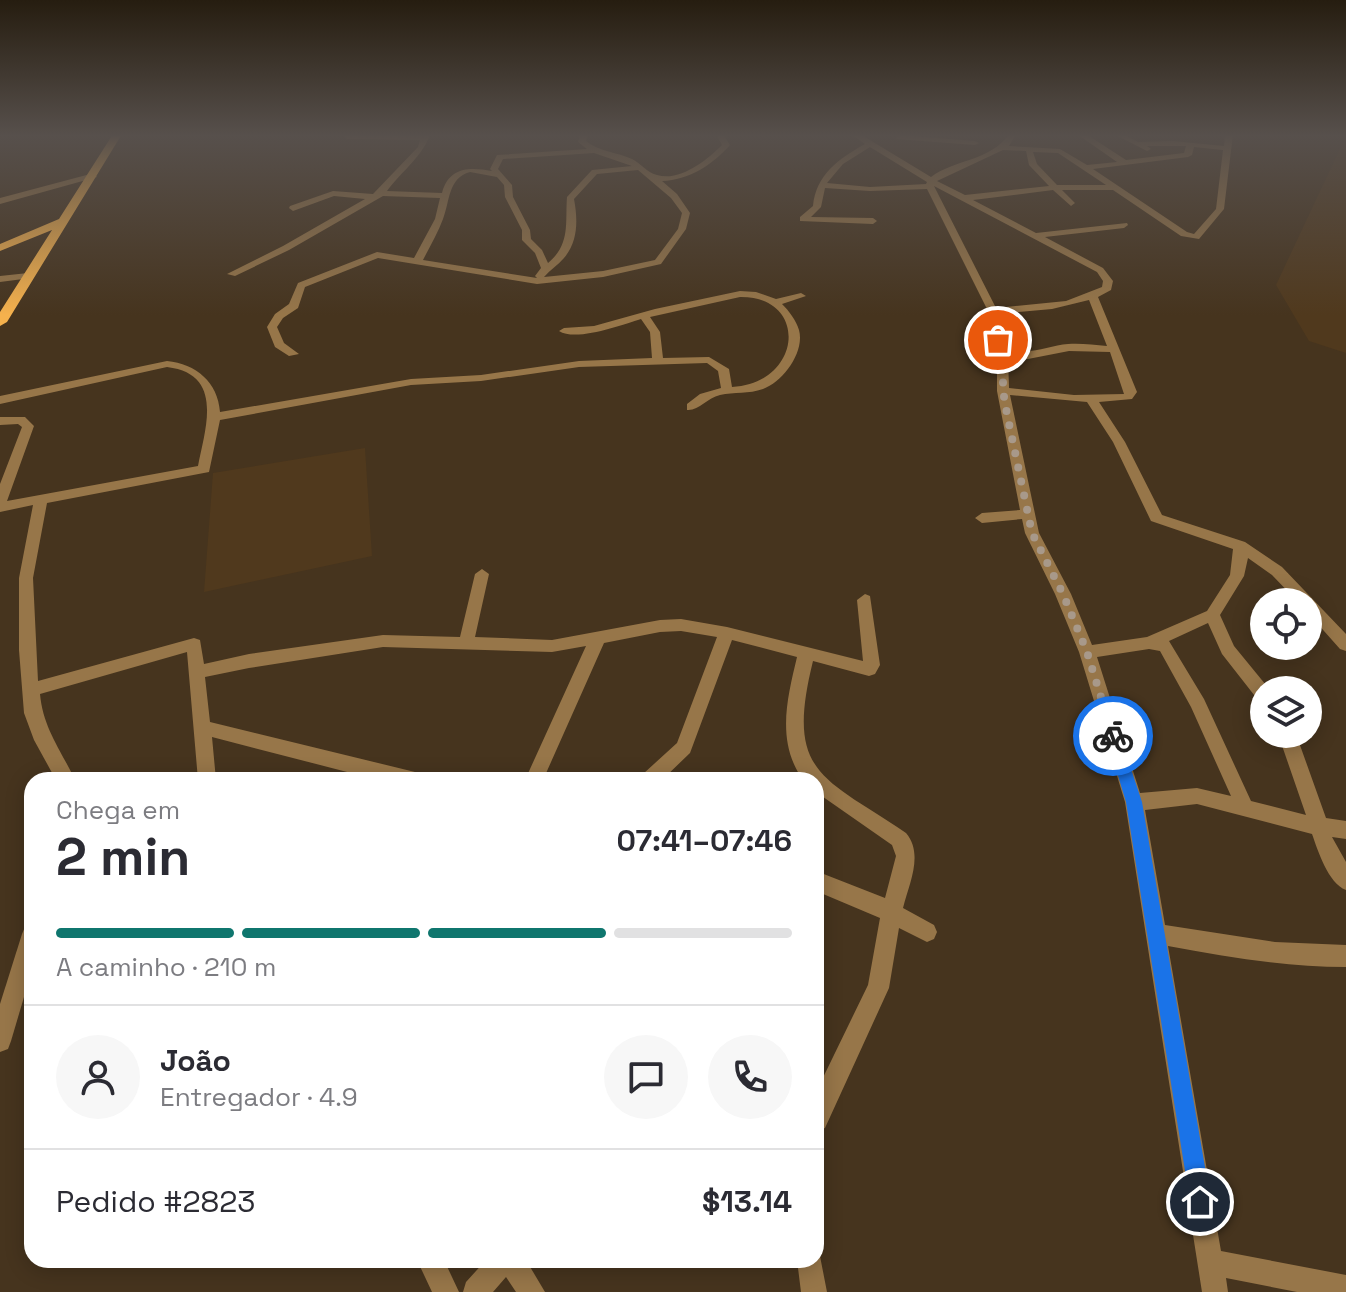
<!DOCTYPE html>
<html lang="pt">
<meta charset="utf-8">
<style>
:root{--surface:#fff;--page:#f7f7f7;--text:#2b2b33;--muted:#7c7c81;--line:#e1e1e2;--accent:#0f766e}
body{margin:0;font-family:"Space Grotesk",sans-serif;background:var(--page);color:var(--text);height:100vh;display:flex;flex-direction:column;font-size:30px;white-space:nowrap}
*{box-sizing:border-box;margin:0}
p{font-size:26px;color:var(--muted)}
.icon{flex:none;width:44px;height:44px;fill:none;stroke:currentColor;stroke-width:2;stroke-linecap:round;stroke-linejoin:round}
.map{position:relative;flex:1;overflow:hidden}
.drawer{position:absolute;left:24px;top:772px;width:800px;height:496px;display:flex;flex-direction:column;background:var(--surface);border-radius:24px;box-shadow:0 4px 20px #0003}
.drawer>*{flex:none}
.buttons{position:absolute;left:1250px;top:588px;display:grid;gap:16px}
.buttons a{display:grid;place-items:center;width:72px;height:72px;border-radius:50%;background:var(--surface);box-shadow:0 4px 20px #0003;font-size:40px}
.pin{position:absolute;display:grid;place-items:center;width:68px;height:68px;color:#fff;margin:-34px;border:4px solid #fff;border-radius:50%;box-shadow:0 2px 8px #0007}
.courier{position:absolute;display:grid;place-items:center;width:80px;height:80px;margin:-40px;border:6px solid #1a73e8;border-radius:50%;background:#fff;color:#222;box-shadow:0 2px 10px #0007}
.headline em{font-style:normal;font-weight:700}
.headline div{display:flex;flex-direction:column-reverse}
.headline{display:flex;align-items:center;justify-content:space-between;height:136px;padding:0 32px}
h1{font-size:52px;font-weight:700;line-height:60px}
.bar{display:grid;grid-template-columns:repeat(4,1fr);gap:12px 8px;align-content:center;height:96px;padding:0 32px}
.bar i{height:10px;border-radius:6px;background:var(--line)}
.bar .on{background:var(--accent)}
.bar p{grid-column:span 4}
.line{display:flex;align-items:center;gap:20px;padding:0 32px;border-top:2px solid var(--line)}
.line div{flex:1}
.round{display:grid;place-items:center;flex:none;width:84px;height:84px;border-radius:42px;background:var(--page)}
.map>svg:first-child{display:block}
.built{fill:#50391d}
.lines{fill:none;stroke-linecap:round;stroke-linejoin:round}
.minor{fill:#977649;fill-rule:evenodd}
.major{fill:#f5b14d;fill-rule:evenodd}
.route{fill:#1a73e8}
.done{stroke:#a8998a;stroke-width:8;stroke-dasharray:0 14.4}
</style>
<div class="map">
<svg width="1346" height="1292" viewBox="0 0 1346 1292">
<rect width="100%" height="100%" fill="#46341e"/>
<g class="built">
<polygon points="1346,136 1346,353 1309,341 1276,285"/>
<polygon points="365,448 372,556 204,592 213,473"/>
</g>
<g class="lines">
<g class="minor">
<path d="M422 134H430C424 155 401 172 387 191L442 193C449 167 469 167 492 171L490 169 497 155 587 149 578 142 580 134H588L586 141C600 152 617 152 632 159 642 164 646 172 657 175 680 182 707 160 722 145L716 134H723L730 145C712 165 689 180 662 181L677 194 690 213 686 229 661 264 603 277 537 284 378 258 305 287 298 308 283 318 277 327 284 343 299 354 289 356 275 347 267 327 275 314 289 304 298 283 377 252 414 258 435 219 440 198 383 196 289 250 235 276 227 274 283 246 365 199 334 196 293 211 289 208 290 206 333 191 373 194 418 147 420 140 347 139 344 135ZM594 153 632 166 592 170 567 197C565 222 571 244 548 263L542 250 531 239 530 230 513 197 512 185 498 169 503 159ZM638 170 671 198 682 213 678 229 655 260 603 271 544 277C550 270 558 265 564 258 578 242 578 220 574 199L597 174ZM470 172 497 177 504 185 505 197 522 230V240L535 253 541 268 535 276 537 278 423 260C430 246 438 233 443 219 450 201 448 178 470 172Z"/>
<path d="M851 134H860L931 177C955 159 991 161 1009 134H1016L1009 146 1060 149 1087 165 1117 162 1077 134H1086L1126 160 1184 153 1186 146H1147L1151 149 1147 151 1114 134H1123L1138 142 1173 141 1224 146 1225 134H1233L1224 209 1199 239 1181 236 1113 190H1062L1075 203 1071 206 1053 190 973 200 1036 233 1127 223 1128 225 1124 228 1045 237 1103 268 1113 281 1111 290 1098 297 1137 392 1132 399 1099 402 1125 442 1162 515 1245 542 1282 567 1346 634V651L1340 649 1308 613V602H1298L1272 575 1248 558 1244 576 1220 615 1234 646 1270 690H1264V702L1258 700 1222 654 1208 623 1169 641 1204 699 1251 801 1306 815 1278 734H1296L1326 818 1346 821V839L1332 837 1346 862V890C1328 883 1318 851 1312 834L1197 804 1145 810 1165 925 1275 942 1346 945V967C1286 967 1228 957 1168 946L1221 1251 1346 1275V1292H1297L1226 1278 1228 1292H1202L1125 802 1079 652 1055 594 1025 533 1022 519 982 523 975 518 982 513 1020 510 997 391V358L985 319 988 311 927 189 870 191 825 188 821 207 811 217 873 218 877 221 873 224 800 221V217L813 206C816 175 838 159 865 144ZM870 147 927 182 926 184 870 187 827 183 843 164ZM1194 147 1223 150 1216 209 1194 234 1187 232 1093 169 1188 157 1192 155ZM1003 150 1026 151 1029 165 1049 186 965 195 937 181ZM1033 152 1058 153 1106 185H1057L1037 164ZM934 186 1097 272 1103 281 1102 287 1066 301 996 308ZM1089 300 1107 346C1094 345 1081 343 1068 344 1043 346 1011 365 1000 332 997 325 995 321 997 314L1052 309ZM1069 351 1110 352 1124 394 1074 395 1009 388 1008 356 1028 359ZM1010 395 1087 402 1113 442 1151 521 1233 549 1230 575 1207 611 1147 637 1092 645 1071 594 1039 533ZM1149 649 1160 651 1191 707 1231 796 1197 788 1140 793 1097 657Z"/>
<polygon points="899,135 975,141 979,143 975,145 896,139"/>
<polygon points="94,173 97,177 0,204 0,198"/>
<polygon points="28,273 31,274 31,278 0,282 0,276"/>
<path d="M740 291 756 292 776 299 801 293 806 296 782 304C789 311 796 320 799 330 805 352 783 382 763 389 749 394 734 392 720 395 707 398 699 411 687 410V404L700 394 721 388 718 371 707 363 579 367 481 381 411 385 220 420 209 472 47 503 33 578 38 681 194 638 200 640 204 664 249 654 383 635 460 637 475 574 482 569 489 574 475 637 552 640 660 620 681 619 727 627 863 661 857 600 865 594 870 596 880 665 875 674 869 676 813 661C785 774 822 776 906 833 924 854 909 884 903 908L934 925 937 932 934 939 927 942 899 928 889 988 825 1128 816 1131V1092L868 985 880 918 816 891V871L885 898 896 856 892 845 816 792V780H803C776 742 787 699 797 657L732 640 690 753 662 780H640L643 774 677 743 717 637 681 631 660 632 604 643 543 780H525L586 646 552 652 383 647 249 668 205 677 210 722 415 772 421 774 424 780H378L212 737 216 780H198L187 652 40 694C43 728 61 750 75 780H56L34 740 24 713 19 650V578L33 505 0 512V484L22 427 18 424 0 425V417H25L34 426 7 501 198 466C205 429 225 374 167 367L0 404V396L167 361C196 364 218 382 220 412L411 379 481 375 579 361 652 358 650 332 641 319C621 325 576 342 559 331L564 328 594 326 655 309ZM740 297C809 296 803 383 732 387L729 369 709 357 663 358 660 332 650 317Z"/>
<polygon points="32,924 32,970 11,1041 8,1049 0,1052 0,1004 22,934 25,927"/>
<polygon points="816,1249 819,1251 827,1292 801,1292 797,1260 816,1260"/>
<polygon points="417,1260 444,1260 459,1292 432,1292"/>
<polygon points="486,1260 526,1260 545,1292 516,1292 506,1277 493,1292 463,1292 466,1282"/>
</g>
<polygon class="major" points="113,134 122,134 7,322 0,326 0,312 52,230 0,251 0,244 59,219"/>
</g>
<linearGradient id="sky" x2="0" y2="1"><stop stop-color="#261d10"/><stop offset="0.43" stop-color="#57504c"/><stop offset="1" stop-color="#57504c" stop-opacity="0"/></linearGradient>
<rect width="1346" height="315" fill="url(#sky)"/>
<polygon class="route" points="1113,730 1120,736 1142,802 1211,1202 1208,1210 1200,1213 1193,1210 1190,1202 1126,802 1106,736"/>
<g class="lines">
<polyline class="done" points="998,340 1003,358 1003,391 1007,414 1032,533 1063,594 1087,652 1113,736"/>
</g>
</svg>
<div class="buttons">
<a><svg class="icon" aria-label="locate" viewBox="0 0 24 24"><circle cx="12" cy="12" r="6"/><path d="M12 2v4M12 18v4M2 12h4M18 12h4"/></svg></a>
<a><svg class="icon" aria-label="layers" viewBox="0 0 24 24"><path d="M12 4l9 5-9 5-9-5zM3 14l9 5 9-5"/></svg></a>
</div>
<div class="pin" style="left:998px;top:340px;background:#ea580c"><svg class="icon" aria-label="bag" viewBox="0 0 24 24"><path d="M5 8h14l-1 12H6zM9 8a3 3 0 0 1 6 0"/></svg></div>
<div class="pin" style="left:1200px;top:1202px;background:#1f2937"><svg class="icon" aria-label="home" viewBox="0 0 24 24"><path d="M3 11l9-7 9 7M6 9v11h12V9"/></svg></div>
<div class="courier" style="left:1113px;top:736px"><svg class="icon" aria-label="bike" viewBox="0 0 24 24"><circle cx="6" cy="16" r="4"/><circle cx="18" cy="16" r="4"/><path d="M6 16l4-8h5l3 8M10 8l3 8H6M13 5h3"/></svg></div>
<section class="drawer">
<div class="headline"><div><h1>2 min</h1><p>Chega em</p></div><em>07:41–07:46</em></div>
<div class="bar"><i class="on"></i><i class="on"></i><i class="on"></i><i></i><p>A caminho · 210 m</p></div>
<div class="line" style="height:144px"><a class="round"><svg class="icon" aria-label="person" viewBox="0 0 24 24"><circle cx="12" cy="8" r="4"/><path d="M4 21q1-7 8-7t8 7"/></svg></a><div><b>João</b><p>Entregador · 4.9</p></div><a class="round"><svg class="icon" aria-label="chat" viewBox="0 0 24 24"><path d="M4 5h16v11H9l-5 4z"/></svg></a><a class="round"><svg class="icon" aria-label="phone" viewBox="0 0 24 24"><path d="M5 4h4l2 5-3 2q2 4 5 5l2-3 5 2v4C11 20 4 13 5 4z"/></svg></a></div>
<div class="line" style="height:104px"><div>Pedido #2823</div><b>$13.14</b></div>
</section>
</div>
